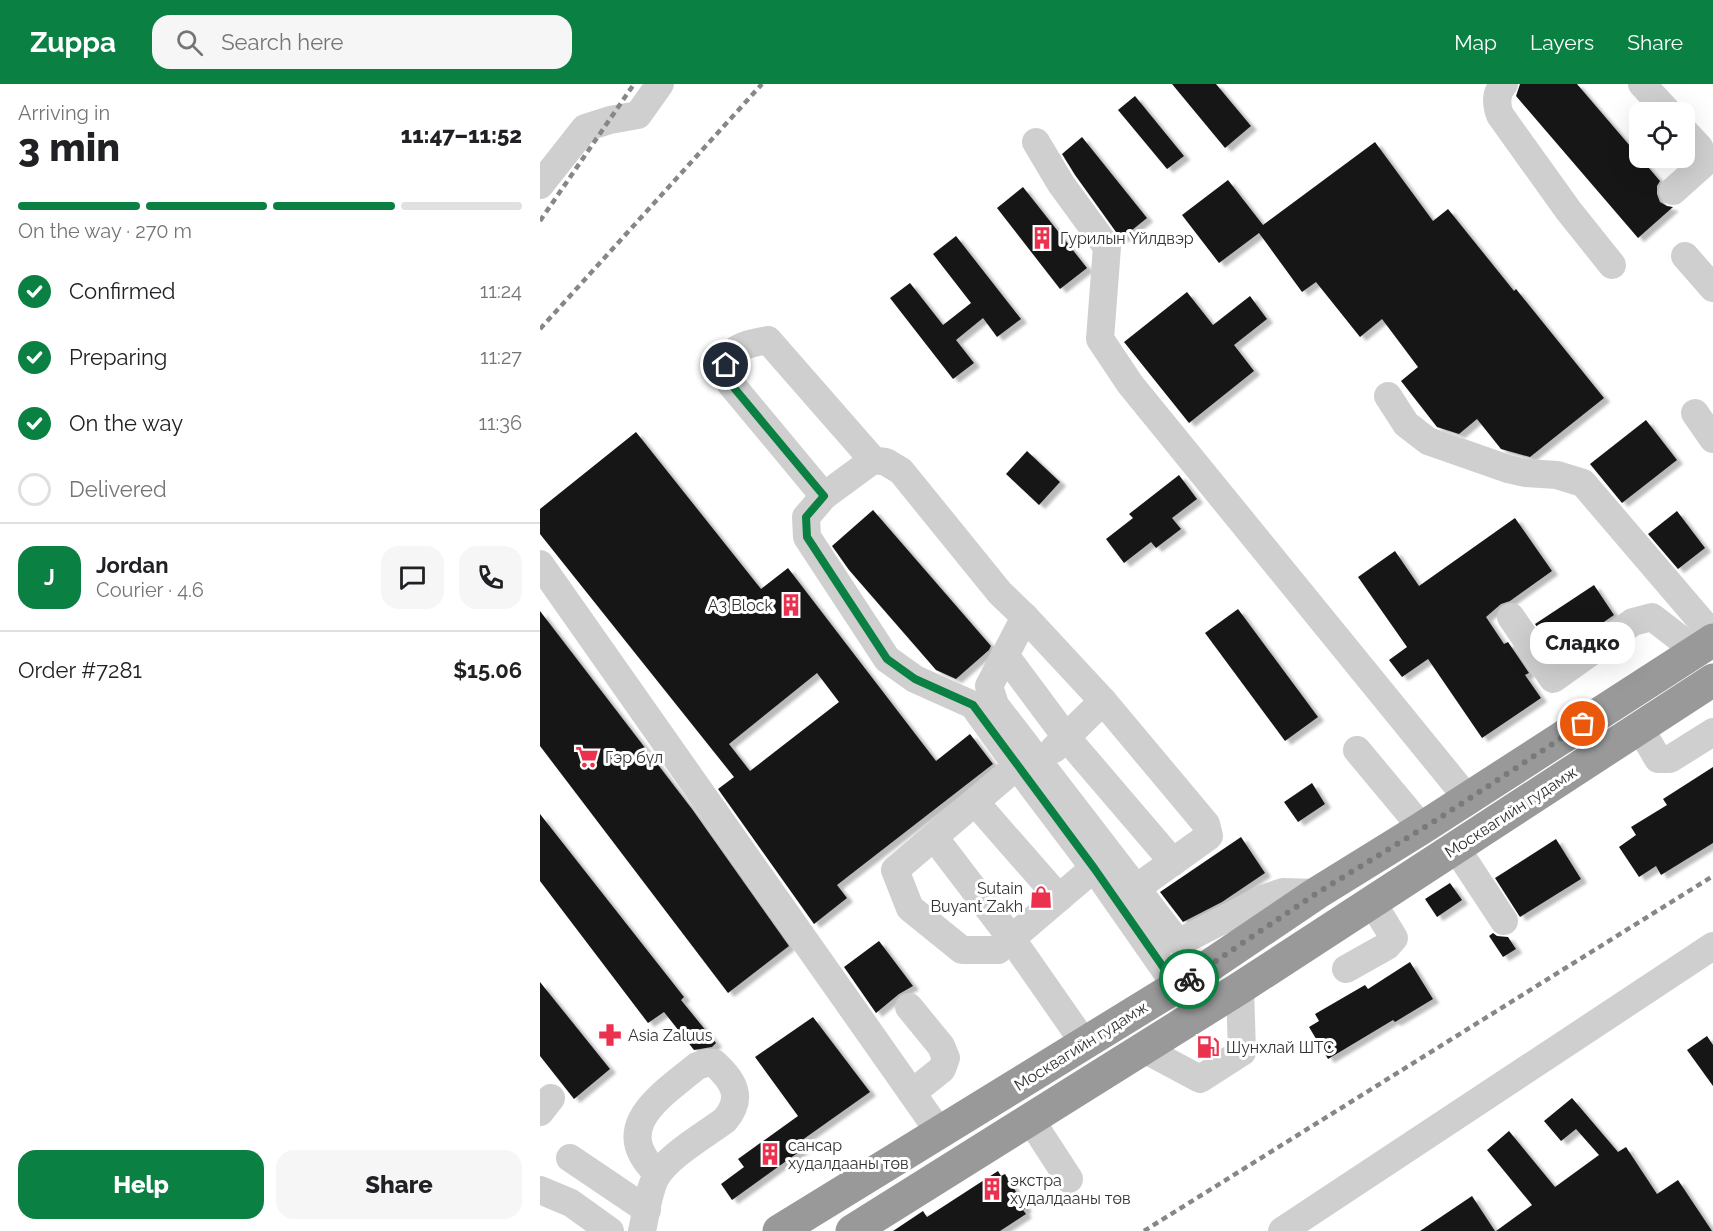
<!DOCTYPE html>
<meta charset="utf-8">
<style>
:root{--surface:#fff;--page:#f6f6f6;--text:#202124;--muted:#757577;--line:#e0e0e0;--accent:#0b8043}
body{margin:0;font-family:Raleway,sans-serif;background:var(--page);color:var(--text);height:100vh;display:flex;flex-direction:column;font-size:22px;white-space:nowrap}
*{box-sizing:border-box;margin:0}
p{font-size:20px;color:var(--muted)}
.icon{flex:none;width:33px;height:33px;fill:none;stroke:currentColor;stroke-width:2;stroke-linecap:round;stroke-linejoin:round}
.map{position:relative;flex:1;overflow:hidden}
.panel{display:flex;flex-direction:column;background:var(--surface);width:540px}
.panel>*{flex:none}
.fabs{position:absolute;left:1089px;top:18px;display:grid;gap:12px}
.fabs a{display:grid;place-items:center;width:66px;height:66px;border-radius:12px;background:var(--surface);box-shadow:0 6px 24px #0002;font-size:30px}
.pin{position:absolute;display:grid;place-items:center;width:51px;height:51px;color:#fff;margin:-26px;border:3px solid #fff;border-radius:50%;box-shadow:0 2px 6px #0007}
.courier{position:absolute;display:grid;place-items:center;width:60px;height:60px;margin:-30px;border:4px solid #0b8043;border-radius:50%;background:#fff;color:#222;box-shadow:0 2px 8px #0007}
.bubble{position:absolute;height:42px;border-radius:18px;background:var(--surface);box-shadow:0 6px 24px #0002;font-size:20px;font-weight:800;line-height:42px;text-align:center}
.summary em{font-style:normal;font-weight:800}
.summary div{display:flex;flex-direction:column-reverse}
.summary{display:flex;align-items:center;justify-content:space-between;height:102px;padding:0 18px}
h1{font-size:39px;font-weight:800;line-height:45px}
.bar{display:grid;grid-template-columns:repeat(4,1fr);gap:9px 6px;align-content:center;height:72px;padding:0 18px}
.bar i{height:8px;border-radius:4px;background:var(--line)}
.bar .selected{background:var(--accent)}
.bar p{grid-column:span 4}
.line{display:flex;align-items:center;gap:15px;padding:0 18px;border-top:2px solid var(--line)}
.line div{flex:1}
.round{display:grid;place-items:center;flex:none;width:63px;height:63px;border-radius:18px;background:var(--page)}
ol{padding:0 18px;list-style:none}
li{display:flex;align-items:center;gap:18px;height:66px}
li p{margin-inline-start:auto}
li .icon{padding:6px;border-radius:50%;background:var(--accent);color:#fff;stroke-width:4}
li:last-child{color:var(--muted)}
li i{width:33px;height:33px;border:3px solid var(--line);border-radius:50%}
.button{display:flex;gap:12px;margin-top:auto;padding:12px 18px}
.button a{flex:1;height:69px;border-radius:18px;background:var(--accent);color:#fff;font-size:24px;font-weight:800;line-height:69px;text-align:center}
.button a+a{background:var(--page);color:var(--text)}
header{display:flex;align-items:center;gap:36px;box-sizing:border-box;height:84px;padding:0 30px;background:var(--accent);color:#fff}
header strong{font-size:28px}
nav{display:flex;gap:33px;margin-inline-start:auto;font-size:21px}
.search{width:420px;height:54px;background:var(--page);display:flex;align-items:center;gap:15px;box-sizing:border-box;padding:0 21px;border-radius:18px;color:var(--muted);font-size:22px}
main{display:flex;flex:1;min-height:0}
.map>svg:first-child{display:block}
.building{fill:#191919;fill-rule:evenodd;filter:url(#shadow)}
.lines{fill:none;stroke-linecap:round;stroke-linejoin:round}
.minor{stroke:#cfcfcf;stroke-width:28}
.highway{stroke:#999;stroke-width:33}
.rail{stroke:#878787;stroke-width:4.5;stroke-dasharray:6 4.5;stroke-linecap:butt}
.done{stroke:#7a7a7a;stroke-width:6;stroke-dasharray:0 10.8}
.route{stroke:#0b8043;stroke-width:8}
.labels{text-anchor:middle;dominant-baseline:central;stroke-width:6;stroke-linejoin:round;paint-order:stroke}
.poi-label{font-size:16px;fill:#323232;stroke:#fff;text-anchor:start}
.street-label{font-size:16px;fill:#323232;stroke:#fff}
</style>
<header>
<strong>Zuppa</strong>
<div class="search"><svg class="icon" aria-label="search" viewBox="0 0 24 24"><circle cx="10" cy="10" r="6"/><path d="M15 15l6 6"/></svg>Search here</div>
<nav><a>Map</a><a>Layers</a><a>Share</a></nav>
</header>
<main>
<section class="panel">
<div class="summary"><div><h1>3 min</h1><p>Arriving in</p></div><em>11:47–11:52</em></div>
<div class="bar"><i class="selected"></i><i class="selected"></i><i class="selected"></i><i></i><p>On the way · 270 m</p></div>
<ol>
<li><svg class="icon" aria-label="check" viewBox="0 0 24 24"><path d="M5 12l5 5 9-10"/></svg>Confirmed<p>11:24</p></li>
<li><svg class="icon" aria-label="check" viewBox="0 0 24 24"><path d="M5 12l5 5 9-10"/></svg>Preparing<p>11:27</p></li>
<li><svg class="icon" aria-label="check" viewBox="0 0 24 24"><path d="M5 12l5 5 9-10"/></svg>On the way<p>11:36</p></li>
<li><i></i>Delivered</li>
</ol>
<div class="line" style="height:108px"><b class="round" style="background:var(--accent);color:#fff">J</b><div><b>Jordan</b><p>Courier · 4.6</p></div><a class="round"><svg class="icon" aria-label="chat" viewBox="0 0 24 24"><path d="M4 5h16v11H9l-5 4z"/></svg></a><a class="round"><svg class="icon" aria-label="phone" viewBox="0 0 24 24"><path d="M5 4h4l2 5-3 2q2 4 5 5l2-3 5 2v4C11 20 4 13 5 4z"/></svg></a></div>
<div class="line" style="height:78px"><div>Order #7281</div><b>$15.06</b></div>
<div class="button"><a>Help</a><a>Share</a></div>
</section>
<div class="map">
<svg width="1173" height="1147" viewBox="0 0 1173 1147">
<defs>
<filter id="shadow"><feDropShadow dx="6" dy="4" stdDeviation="1.5" flood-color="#0004"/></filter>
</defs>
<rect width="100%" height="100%" fill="#fff"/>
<g class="building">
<polygon points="632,0 676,0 711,42 685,64"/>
<polygon points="980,0 1037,0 1120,97 1117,102 1117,110 1120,118 1127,122 1133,123 1098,154 976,12"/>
<polygon points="595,12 644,72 627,85 578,26"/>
<polygon points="542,53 607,134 581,155 535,91 522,70"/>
<polygon points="835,58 893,137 908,125 974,207 976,205 1064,314 990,373 961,365 937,335 919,350 897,343 861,297 878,283 842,235 820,253 776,198 762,208 719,149 679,179 642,131 688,96 723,141"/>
<polygon points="483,103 547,184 520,205 457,124"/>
<polygon points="416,152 481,235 457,253 443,234 416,256 434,279 413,295 350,214 370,199 403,241 431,219 393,170"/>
<polygon points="647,208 673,241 710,212 727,235 694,261 714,287 649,339 584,258"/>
<polygon points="1106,336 1137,376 1082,419 1050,380"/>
<path d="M96 348 221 505 248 484 396 677 430 650 453 680 297 801 307 814 274 840 178 705 194 693 0 450V425ZM277 589 299 618 210 687 189 660Z"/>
<polygon points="487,367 520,398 499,421 466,390"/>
<polygon points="639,391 657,415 632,434 641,445 616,464 611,458 584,479 566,455 593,434 589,430"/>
<polygon points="333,426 451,562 449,566 416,595 396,586 309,486 292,462"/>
<polygon points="1137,427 1165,464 1138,485 1108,450"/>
<polygon points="975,434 1012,487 970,517 961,520 946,533 964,560 968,558 989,589 985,591 1001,614 942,654 888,575 862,593 849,576 867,563 818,493 855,467 879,502"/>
<polygon points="1054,501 1074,531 1016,571 995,540"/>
<polygon points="698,525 778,633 745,657 665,549"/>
<polygon points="0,527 152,725 249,862 188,909 0,662"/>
<polygon points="1173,683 1173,759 1121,791 1116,782 1099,793 1079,763 1096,751 1091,743 1127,721 1123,715"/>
<polygon points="772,699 785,720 758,738 744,718"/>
<polygon points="0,730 144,913 141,916 176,959 172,963 154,966 124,928 108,939 0,797"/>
<polygon points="701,753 725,789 682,818 643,838 620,808"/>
<polygon points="1016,755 1041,795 980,833 955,794"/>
<polygon points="910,799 922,816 897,833 885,815"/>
<polygon points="953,849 957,852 968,853 976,865 963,873 949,852"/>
<polygon points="339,857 373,902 359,910 336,929 304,883"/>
<polygon points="870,878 893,915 855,938 853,936 788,975 769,943 779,937 775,930 825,901 828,905"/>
<polygon points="0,898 70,985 34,1015 0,972"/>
<polygon points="273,933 330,1008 258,1059 263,1065 192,1116 181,1100 204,1083 198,1075 258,1032 215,973"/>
<polygon points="1167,952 1173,961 1173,1002 1147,966"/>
<polygon points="1032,1014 1078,1068 1086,1063 1117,1110 1138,1096 1172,1147 956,1147 992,1121 947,1066 969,1047 1015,1103 1059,1071 1036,1045 1021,1057 1004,1037"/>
<polygon points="458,1087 461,1092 465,1090 486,1124 483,1126 486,1130 460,1147 353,1147 383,1127 387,1133"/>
<polygon points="932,1112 955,1147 880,1147"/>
</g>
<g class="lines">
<g class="minor">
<path d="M964 0C955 9 956 20 960 31L1028 126 1072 181"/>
<polyline points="1102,0 1128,28"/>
<polyline points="496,58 521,100 567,163 560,255 590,300 928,715"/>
<polyline points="0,101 45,44 70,36 98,31 120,0"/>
<polyline points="1133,107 1162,81 1164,73 1159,63 1144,47"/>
<polyline points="1145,172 1173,204"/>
<polyline points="848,312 866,340 888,357 968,385 986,389 1017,391 1043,399 1173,551"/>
<polyline points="1155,329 1173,355"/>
<polyline points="333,376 284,412 266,433 267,453 347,575 375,595 433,621 477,682 355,786 370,824 422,866 458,866 554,784 637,903"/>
<path d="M284 412 190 299C183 264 198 262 228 256L333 376 346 378 361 387 460 509 485 533 449 602 455 621 636 856 642 857 725 814 743 808 777 809"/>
<polyline points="0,480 400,1049"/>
<polyline points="485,533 563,617 666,740 669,752 595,805"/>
<polyline points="971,533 1013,595 1093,538 1112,533 1156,567"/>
<polyline points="465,571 526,653 633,778"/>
<polyline points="1100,644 1118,675 1130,675 1173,648"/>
<polyline points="514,665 563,617"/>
<polyline points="817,666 882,744"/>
<polyline points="477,682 554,784"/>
<polyline points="435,718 519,814"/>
<polyline points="394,753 471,854 545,960"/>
<polyline points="916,764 964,837"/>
<polyline points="806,885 847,862 854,854 832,818"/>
<polyline points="369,923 401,962 406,974 402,985 372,1009"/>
<polyline points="602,964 660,995 702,968 700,904"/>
<polyline points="0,1028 11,1014"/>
<polyline points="490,1035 529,1095"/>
<polyline points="30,1074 107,1126"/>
<polyline points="0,1106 31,1119 70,1147"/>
<path d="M102 1147C106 1130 108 1108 116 1093 128 1072 165 1051 185 1036 204 1014 194 997 174 979H166L157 982C121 1012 68 1043 118 1090"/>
<polyline points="742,1147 1173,862"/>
</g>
<g class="highway">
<polyline points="239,1147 657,890 777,809 882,744 1173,556"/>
<polyline points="312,1147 700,904 1173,596"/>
</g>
<g class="rail">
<polyline points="0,137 94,0"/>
<polyline points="0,245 222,0"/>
<polyline points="604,1147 1173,792"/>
</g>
</g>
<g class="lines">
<polyline class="done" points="649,895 777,809 898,735 1043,640"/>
<polyline class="route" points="186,281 190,299 284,412 266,433 267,453 347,575 375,595 433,621 554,784 637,903 649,895"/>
</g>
<defs>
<g id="building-bare" transform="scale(1.8)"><path d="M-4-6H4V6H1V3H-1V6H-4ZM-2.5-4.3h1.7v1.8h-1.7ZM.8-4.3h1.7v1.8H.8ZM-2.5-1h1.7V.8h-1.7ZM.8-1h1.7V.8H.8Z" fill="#eb314e" stroke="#fff" stroke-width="2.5" paint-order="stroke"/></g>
<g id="supermarket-bare" transform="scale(1.8)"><path d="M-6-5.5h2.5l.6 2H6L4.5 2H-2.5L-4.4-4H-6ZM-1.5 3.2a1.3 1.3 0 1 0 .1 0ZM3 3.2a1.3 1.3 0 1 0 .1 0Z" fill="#eb314e" stroke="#fff" stroke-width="2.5" paint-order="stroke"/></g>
<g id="shop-bare" transform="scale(1.8)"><path d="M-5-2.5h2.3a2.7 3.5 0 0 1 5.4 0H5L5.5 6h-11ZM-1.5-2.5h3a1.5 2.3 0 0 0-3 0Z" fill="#eb314e" stroke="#fff" stroke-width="2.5" paint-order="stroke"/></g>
<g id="pharmacy-bare" transform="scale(1.8)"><path d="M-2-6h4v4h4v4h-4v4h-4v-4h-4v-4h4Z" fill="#eb314e" stroke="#fff" stroke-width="2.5" paint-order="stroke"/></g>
<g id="fuel-bare" transform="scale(1.8)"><path d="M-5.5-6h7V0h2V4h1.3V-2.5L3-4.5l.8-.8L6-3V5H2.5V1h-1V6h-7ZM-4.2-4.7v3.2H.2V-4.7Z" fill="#eb314e" stroke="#fff" stroke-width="2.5" paint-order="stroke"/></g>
</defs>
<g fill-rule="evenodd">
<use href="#building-bare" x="502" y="154"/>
<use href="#building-bare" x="251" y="521"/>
<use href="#supermarket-bare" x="47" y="673"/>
<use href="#shop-bare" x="501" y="813"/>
<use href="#pharmacy-bare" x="70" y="951"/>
<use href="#fuel-bare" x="668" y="963"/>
<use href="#building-bare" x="230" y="1070"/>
<use href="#building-bare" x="452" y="1105"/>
</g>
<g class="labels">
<g class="poi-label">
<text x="520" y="154">Гурилын Үйлдвэр</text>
<text x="233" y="521" text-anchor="end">A3 Block</text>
<text x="65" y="673">Гэр бүл</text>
<text x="483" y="804" text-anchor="end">Sutain<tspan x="483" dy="18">Buyant Zakh</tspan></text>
<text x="88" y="951">Asia Zaluus</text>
<text x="686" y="963">Шунхлай ШТС</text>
<text x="248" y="1061">сансар<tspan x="248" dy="18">худалдааны төв</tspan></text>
<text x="470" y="1096">экстра<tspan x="470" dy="18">худалдааны төв</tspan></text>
</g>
<g class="street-label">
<text transform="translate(971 728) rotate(-33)">Москвагийн гудамж</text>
<text transform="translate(541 962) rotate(-32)">Москвагийн гудамж</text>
</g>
</g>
</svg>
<div class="fabs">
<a><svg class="icon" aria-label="locate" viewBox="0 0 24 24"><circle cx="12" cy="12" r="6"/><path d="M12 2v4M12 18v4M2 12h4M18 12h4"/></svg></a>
</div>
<div class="pin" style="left:1043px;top:640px;background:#ea580c"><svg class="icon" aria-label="bag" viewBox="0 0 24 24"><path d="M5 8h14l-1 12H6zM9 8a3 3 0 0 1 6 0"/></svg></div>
<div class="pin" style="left:186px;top:281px;background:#1f2937"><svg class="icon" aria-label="home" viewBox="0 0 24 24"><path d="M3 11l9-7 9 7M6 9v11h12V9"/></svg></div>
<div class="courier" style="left:649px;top:895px"><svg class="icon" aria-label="bike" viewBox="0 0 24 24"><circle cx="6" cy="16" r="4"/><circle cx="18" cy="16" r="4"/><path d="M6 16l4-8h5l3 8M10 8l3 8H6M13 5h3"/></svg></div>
<div class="bubble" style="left:990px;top:538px;width:105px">Сладко</div>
</div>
</main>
